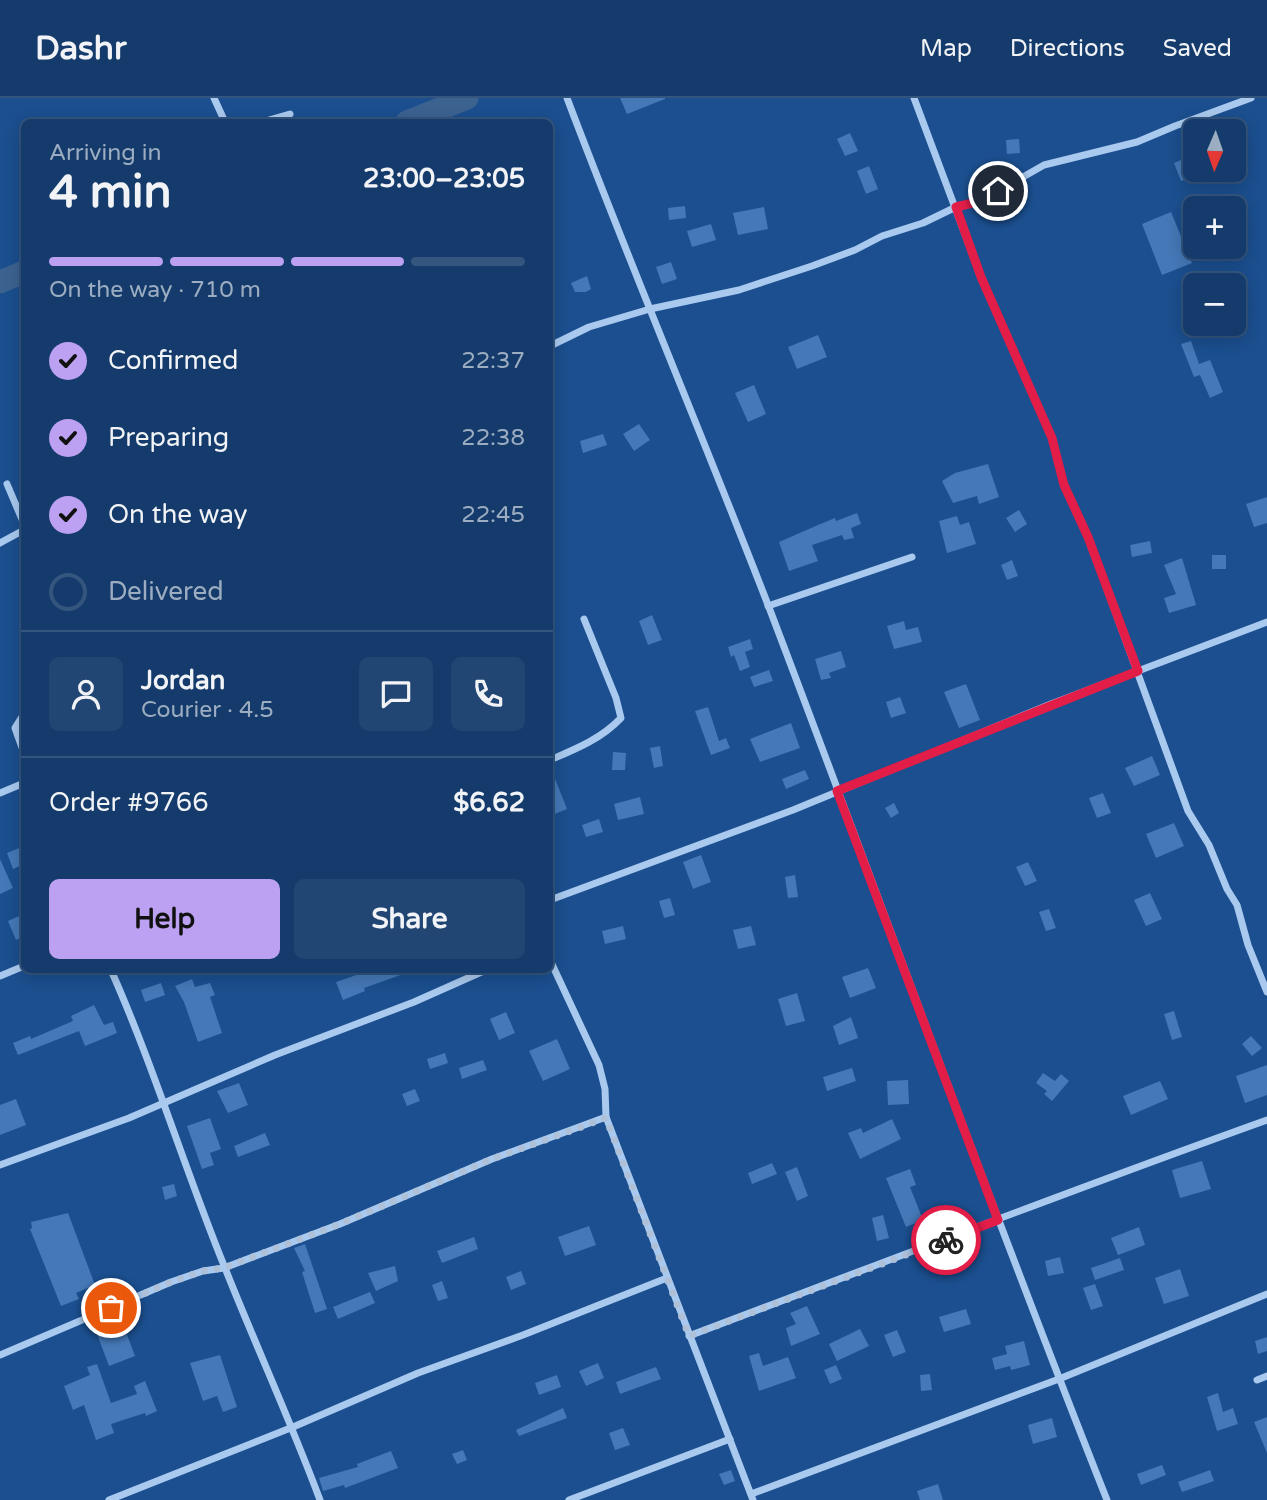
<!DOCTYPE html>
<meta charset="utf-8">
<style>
:root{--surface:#143b6b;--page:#214673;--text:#f1f3f6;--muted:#9dadc1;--line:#33557e;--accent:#bca0f2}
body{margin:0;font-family:"Varela Round",sans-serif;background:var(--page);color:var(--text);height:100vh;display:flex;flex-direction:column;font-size:26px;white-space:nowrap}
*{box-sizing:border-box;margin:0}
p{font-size:23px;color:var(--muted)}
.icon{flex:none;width:38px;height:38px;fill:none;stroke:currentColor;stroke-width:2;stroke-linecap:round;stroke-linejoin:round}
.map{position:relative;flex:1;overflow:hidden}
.sheet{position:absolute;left:21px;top:21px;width:532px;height:854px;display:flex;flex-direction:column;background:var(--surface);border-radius:10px;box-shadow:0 4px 18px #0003,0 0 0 2px var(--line)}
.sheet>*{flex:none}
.needle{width:46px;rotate:182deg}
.controls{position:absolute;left:1183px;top:21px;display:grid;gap:14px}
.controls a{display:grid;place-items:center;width:63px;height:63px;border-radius:10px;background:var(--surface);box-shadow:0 4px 18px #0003,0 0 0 2px var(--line);font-size:35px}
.pin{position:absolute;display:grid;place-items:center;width:60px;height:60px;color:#fff;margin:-30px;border:4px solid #fff;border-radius:50%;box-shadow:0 2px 7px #0007}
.courier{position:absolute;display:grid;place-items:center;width:70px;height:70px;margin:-35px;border:5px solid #e11d48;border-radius:50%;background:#fff;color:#222;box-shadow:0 2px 9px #0007}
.overview em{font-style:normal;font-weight:700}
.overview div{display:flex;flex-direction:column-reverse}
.overview{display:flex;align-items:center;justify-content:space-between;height:119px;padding:0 28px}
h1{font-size:46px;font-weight:700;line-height:52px}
.bar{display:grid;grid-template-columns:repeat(4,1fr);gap:10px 7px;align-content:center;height:84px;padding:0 28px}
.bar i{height:9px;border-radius:5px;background:var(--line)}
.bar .selected{background:var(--accent)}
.bar p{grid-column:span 4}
.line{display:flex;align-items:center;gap:18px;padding:0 28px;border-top:2px solid var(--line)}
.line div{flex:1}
.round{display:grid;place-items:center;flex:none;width:74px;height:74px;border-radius:10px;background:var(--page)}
ol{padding:0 28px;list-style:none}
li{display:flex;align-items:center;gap:21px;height:77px}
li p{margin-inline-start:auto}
li .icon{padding:7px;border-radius:50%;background:var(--accent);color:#111;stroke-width:4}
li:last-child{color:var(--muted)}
li i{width:38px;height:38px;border:4px solid var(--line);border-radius:50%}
.primary-button{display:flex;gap:14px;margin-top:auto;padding:14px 28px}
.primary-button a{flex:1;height:80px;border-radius:10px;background:var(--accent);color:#111;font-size:28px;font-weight:700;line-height:80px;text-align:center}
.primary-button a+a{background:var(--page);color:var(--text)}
header{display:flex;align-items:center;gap:42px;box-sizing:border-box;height:98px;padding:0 35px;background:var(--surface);border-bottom:2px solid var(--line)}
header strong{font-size:33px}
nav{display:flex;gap:38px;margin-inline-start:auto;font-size:24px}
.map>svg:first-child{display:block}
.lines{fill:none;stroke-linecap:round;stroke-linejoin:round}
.river{stroke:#3c6290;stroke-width:23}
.building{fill:#4478b7}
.minor{stroke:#a9c9ee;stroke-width:7}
.done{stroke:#afc1d8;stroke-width:7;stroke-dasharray:0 12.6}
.route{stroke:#e11d48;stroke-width:9}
</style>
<header>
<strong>Dashr</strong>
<nav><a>Map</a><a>Directions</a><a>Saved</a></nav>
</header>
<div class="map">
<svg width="1267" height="1402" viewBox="0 0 1267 1402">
<rect width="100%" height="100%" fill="#1b4f8f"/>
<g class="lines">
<g class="river">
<polyline points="407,24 467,0"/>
<polyline points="0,184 24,174"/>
</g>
</g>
<g class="building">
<polygon points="620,0 665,0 665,1 627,16"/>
<polygon points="850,35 858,53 845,58 837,41"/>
<polygon points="1019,41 1020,55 1007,56 1006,42"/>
<polygon points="1188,59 1196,77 1181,83 1174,65"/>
<polygon points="869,68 878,91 866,96 857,73"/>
<polygon points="685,108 686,120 669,122 668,110"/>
<polygon points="764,109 768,131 738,137 733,115"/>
<polygon points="1171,114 1192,165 1162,177 1142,126"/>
<polygon points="711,126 716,142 692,149 687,133"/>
<polygon points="671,164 677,181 662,186 656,169"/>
<polygon points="587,178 591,191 586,194 575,194 571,185"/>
<polygon points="818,237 827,259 797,271 788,249"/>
<polygon points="1191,243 1199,266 1210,262 1223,294 1210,300 1200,277 1194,279 1181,246"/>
<polygon points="754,287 766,316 748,324 735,295"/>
<polygon points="639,326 650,342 634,353 623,336"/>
<polygon points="603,336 607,347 583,355 580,343"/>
<polygon points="988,366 999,399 979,406 977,398 953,405 942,383 955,375"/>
<polygon points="1267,399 1267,425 1254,429 1246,406"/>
<polygon points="1019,412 1027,426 1015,434 1006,420"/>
<polygon points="857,415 861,426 851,430 854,440 844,442 842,437 812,447 818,463 789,473 779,444 818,427 835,420 836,423"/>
<polygon points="957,418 960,427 969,424 976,446 947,455 939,423"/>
<polygon points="1150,443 1152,455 1132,459 1130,447"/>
<rect x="1212" y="457" width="14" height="14"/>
<polygon points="1182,460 1196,507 1169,515 1164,500 1176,496 1164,467"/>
<polygon points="1012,462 1018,478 1007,482 1001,467"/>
<polygon points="652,517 662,542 648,547 639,523"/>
<polygon points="904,523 906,532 918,529 922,544 894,551 887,528"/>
<polygon points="750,541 753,551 745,554 750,569 740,573 734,557 731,559 728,549"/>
<polygon points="841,553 846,569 829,575 831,580 821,582 815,561"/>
<polygon points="769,572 773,583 754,589 750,579"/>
<polygon points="966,586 980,622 959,630 944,594"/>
<polygon points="900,599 906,615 891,620 886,604"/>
<polygon points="708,609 719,643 726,640 730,650 711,657 695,613"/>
<polygon points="791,625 800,650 760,664 750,641"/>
<polygon points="660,648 663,668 654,670 650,650"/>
<polygon points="613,654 626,655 625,672 612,672"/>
<polygon points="1152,658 1160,677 1134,688 1125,670"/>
<polygon points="550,668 567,711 550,718"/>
<polygon points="805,672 809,681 786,691 782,681"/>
<polygon points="1103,695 1111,715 1097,720 1089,700"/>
<polygon points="640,699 644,716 618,722 614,706"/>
<polygon points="894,705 899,715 891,720 885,710"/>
<polygon points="599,721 603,734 586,739 582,727"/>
<polygon points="1174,725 1184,748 1156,760 1146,736"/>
<polygon points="24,748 24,766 13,771 7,755"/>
<polygon points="701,757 711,784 693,791 683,764"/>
<polygon points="0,761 13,790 0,796"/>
<polygon points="1028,764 1037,783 1025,788 1016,769"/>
<polygon points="795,777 798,799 788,800 785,779"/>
<polygon points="1150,795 1162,821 1146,828 1134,802"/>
<polygon points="670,800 675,817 664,820 659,803"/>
<polygon points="1049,811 1056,830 1046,833 1039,814"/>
<polygon points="24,816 24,838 16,842 8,823"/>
<polygon points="623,828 626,841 605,846 602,833"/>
<polygon points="751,828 756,847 738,851 733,832"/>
<polygon points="868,870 876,890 850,900 842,879"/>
<polygon points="371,872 412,872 412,873 364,890 365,893 343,902 336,884"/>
<polygon points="192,881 195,889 210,885 215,897 210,899 222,935 198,944 184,904 175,888"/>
<polygon points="161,885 165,897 145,904 141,892"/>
<polygon points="797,895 805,923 786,928 778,901"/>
<polygon points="94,907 104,927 113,924 117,935 85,948 79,933 18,957 13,945 30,938 31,941 73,923 71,918"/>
<polygon points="1174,913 1182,939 1172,942 1164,916"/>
<polygon points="506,914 515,935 499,942 490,921"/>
<polygon points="851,919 858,940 839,947 833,928"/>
<polygon points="1251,938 1262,950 1252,958 1242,946"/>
<polygon points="557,941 570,971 543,983 529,953"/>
<polygon points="445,955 448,965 430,971 427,961"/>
<polygon points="483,962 487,972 462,981 459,970"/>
<polygon points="1267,967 1267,997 1245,1005 1236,978"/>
<polygon points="852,970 856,983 827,993 823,979"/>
<polygon points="1043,975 1055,983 1061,976 1069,983 1052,1003 1044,996 1047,993 1036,985"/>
<polygon points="908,982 909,1006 888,1007 887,983"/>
<polygon points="1160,983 1168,1001 1131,1017 1123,998"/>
<polygon points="239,985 248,1007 228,1015 217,993"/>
<polygon points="415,991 420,1003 407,1008 402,996"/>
<polygon points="16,1001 26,1027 0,1037 0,1007"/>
<polygon points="210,1020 221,1051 210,1055 214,1067 202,1071 187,1028"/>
<polygon points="892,1021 901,1041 860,1061 848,1035 861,1030 863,1035"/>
<polygon points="265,1035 270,1047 238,1059 234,1048"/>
<polygon points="1202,1063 1211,1091 1180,1100 1172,1072"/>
<polygon points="772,1065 777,1076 752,1086 748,1075"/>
<polygon points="797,1069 808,1098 797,1103 785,1074"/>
<polygon points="910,1071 916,1087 910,1089 923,1122 906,1129 886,1080"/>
<polygon points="174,1086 177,1098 165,1102 162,1089"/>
<polygon points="68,1115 95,1187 76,1195 79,1201 61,1208 30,1131 32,1130 31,1124"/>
<polygon points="883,1117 889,1140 877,1143 872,1120"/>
<polygon points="589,1128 596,1147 565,1158 558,1139"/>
<polygon points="1139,1129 1145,1147 1118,1157 1111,1140"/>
<polygon points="474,1139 478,1151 442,1165 437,1153"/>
<polygon points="305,1146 327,1211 315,1215 302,1174 305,1173 294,1150"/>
<polygon points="1060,1159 1064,1175 1048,1178 1045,1163"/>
<polygon points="1120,1160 1124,1172 1095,1182 1091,1170"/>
<polygon points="395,1168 398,1183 376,1193 368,1175"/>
<polygon points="1180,1171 1189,1198 1164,1206 1155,1180"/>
<polygon points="521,1173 526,1186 511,1192 506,1179"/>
<polygon points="442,1183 448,1200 438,1203 432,1187"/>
<polygon points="1095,1186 1103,1208 1091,1212 1083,1190"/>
<polygon points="370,1194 375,1205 338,1221 333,1209"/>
<polygon points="807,1208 820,1236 791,1248 786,1230 796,1226 790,1215"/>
<polygon points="966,1211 971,1226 944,1234 939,1219"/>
<polygon points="123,1226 135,1258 109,1268 97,1236"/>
<polygon points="860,1231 869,1248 837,1263 829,1246"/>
<polygon points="897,1232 906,1254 893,1259 884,1237"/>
<polygon points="1267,1239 1267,1253 1258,1256 1255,1243"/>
<polygon points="1024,1243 1030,1267 1011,1272 1010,1268 995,1272 992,1260 1007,1256 1005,1248"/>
<polygon points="759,1255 763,1268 788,1259 796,1280 759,1293 749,1258"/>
<polygon points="220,1257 237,1309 223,1314 217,1298 203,1303 190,1265"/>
<polygon points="598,1265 604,1280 586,1288 579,1273"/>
<polygon points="97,1266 111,1305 137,1296 134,1288 145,1283 157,1313 146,1318 145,1315 111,1326 114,1335 96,1342 84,1307 73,1312 64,1288 90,1277 87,1269"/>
<polygon points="836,1267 842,1281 830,1286 824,1272"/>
<polygon points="656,1269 661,1281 620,1296 616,1284"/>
<polygon points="930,1276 932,1292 921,1293 920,1277"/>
<polygon points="557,1277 561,1289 539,1297 535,1285"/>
<polygon points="1218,1295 1223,1314 1233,1310 1238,1326 1217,1333 1207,1299"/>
<polygon points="563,1310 567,1320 519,1338 516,1332"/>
<polygon points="1267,1319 1267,1355 1254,1324"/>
<polygon points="1052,1320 1057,1339 1033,1346 1028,1327"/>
<polygon points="623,1330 630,1347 615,1352 609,1335"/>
<polygon points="463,1352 467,1362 457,1366 452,1356"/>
<polygon points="391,1353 398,1370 345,1390 344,1387 323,1393 319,1380 358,1369 357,1366"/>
<polygon points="1162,1367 1166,1377 1141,1387 1137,1376"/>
<polygon points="731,1372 735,1383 724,1387 719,1376"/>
<polygon points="1210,1372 1214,1383 1182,1394 1178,1384"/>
<polygon points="938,1386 943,1402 920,1402 917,1393"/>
</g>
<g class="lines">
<g class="minor">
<polyline points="214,0 225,24"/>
<path d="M567 0C632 172 704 341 770 512 883 809 990 1107 1107 1402"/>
<polyline points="914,0 981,179 1052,340 1064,387 1088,439 1188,713 1209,747 1227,791 1237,807 1248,847 1267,894"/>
<polyline points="262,24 290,16"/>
<polyline points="550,248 589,229 650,211 739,192 812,168 855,152 882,138 923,125 956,109 981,103 1044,67 1137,44 1175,28 1251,0"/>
<polyline points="7,386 24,426"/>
<polyline points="0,445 22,433 24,428"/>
<polyline points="768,508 912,459"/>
<polyline points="24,616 15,630 24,655"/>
<path d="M550 662C576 651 601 641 621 620L616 600 584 521"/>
<polyline points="0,695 24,685"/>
<polyline points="550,802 793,712 1051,606 1267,524"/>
<polyline points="550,862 599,967 605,991 606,1019 753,1402"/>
<path d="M111 872C154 969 185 1072 225 1170 256 1248 291 1324 320 1402"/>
<polyline points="0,878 24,868"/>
<polyline points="0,1067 129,1020 275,957 414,904 486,872"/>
<path d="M689 1238C882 1165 1074 1091 1267 1022"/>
<polyline points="0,1257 171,1184 203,1173 224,1170 340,1126 492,1061 606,1019"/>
<polyline points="1257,1282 1267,1278"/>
<polyline points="751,1396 1059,1281 1267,1196"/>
<polyline points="109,1402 293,1329 418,1275 523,1237 667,1180"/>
<polyline points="569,1402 730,1341"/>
</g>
</g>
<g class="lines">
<polyline class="done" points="111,1210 171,1184 203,1173 224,1170 340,1126 492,1061 606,1020 689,1238 946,1142"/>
<polyline class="route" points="946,1142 998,1122 837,693 1138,573 1088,439 1064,387 1052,340 981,179 956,109 981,103 998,93"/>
</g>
</svg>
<div class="controls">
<a><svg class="needle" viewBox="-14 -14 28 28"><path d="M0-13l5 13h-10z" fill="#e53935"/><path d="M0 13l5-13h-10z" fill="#9dadc1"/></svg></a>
<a>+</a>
<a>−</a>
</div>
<div class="pin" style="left:111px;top:1210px;background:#ea580c"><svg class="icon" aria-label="bag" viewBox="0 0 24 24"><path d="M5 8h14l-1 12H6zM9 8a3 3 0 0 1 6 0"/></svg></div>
<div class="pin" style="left:998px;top:93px;background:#1f2937"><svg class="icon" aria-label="home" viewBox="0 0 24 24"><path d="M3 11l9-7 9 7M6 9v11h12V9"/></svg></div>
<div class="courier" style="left:946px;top:1142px"><svg class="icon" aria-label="bike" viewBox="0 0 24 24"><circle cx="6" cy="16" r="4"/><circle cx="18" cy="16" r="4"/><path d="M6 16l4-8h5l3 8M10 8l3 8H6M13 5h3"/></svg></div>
<section class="sheet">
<div class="overview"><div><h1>4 min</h1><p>Arriving in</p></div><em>23:00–23:05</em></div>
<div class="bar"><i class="selected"></i><i class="selected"></i><i class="selected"></i><i></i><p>On the way · 710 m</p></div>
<ol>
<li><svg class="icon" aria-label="check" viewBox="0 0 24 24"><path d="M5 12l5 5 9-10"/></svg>Confirmed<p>22:37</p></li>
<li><svg class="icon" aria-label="check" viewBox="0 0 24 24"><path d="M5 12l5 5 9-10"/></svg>Preparing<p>22:38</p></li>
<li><svg class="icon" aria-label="check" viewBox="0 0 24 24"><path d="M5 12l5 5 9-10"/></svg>On the way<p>22:45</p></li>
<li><i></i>Delivered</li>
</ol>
<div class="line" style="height:126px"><a class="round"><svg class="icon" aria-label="person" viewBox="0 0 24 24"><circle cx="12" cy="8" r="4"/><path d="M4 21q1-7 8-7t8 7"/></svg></a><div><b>Jordan</b><p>Courier · 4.5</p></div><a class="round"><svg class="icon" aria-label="chat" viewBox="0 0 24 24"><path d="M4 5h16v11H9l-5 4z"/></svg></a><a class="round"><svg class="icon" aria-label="phone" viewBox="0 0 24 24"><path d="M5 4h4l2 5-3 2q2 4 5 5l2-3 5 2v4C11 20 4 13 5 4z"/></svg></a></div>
<div class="line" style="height:91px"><div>Order #9766</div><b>$6.62</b></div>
<div class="primary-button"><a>Help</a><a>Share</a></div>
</section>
</div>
